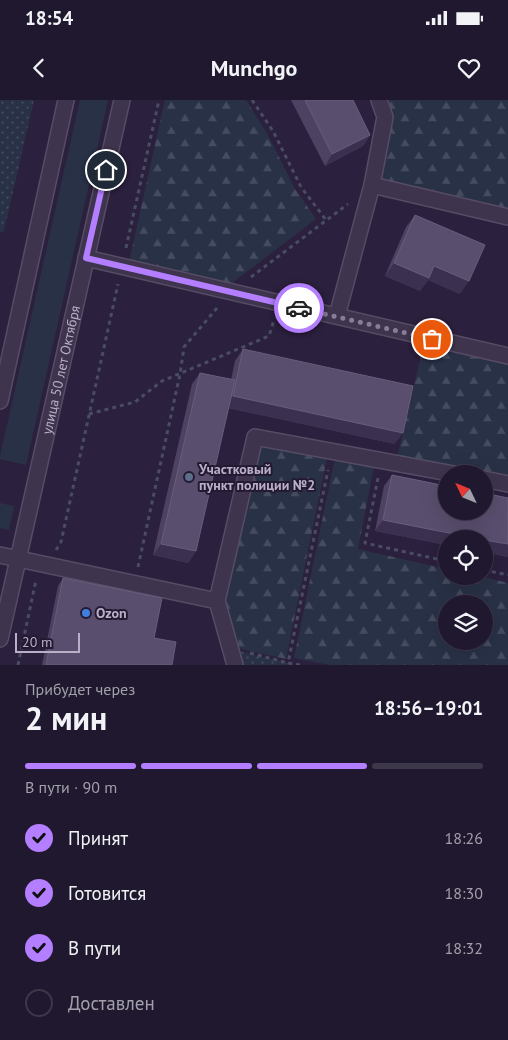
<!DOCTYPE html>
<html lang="ru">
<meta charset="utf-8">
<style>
:root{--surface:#20182e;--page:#282136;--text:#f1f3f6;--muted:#a2a0aa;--line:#3d374a;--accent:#b37eff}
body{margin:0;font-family:"PT Sans",sans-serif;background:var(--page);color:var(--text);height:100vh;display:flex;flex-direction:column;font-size:19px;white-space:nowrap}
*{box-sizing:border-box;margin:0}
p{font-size:16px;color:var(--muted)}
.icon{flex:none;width:28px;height:28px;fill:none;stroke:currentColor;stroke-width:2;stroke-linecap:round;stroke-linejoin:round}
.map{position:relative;height:565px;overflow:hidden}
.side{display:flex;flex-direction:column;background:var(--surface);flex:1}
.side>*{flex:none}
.needle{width:32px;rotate:313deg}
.fabs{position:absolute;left:438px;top:365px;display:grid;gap:10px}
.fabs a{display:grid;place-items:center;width:55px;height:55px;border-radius:50%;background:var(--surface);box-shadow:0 5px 20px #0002,0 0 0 1px var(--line);font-size:25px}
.scale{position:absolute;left:15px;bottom:12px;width:65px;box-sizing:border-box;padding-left:5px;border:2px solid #baafc9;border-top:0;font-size:14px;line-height:18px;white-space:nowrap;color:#baafc9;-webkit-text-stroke:4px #231a32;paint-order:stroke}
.pin{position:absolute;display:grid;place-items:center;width:42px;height:42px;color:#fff;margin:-21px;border:2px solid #fff;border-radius:50%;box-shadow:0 1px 5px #0007}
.courier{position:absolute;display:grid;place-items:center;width:50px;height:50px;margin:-25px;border:4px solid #b37eff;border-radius:50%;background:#fff;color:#222;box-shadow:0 1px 6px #0007}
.summary em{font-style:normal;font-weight:700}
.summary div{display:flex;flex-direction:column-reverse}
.summary{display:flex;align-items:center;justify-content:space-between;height:85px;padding:0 25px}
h1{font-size:32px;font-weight:700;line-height:38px}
.bar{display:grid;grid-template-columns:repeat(4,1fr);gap:8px 5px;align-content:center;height:60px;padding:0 25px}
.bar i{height:6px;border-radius:4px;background:var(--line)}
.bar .on{background:var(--accent)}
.bar p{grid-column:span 4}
ol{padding:0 25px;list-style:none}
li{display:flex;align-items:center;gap:15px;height:55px}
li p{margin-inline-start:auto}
li .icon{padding:5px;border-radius:50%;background:var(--accent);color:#111;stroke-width:4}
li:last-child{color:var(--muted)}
li i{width:28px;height:28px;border:2px solid var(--line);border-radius:50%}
.status{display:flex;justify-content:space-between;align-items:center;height:35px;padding:0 25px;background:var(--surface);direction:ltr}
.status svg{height:14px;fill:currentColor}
header{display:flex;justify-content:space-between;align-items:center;height:65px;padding:0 25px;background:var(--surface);font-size:22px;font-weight:700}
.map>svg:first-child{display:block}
.grass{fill:#293147}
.forest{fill:url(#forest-firs);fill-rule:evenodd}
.park{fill:url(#park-dots)}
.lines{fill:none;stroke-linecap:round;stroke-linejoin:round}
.minor-casing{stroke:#564c65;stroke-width:18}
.path{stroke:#4a4c64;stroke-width:3;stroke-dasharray:4 4;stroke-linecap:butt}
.minor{stroke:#3e344d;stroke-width:15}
.wall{fill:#4e4263}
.shaded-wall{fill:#3b304f}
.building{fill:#5a4e6e;stroke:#695d7c}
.done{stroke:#887d98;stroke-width:5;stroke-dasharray:0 9}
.route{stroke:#b37eff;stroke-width:6}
.service-dot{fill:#5c6f8a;stroke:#231a32;stroke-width:2}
.shop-dot{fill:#3f7fe0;stroke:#231a32;stroke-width:2}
.labels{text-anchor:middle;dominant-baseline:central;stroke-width:4;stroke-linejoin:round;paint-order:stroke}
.street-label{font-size:14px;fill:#baafc9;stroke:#231a32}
.poi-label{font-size:14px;font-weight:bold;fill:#baafc9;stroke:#231a32;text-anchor:start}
</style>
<div class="status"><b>18:54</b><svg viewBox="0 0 49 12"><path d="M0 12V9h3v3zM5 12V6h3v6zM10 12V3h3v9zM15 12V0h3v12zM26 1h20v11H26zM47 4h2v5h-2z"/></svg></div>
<header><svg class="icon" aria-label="back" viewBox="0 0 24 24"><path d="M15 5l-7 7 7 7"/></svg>Munchgo<svg class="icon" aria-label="heart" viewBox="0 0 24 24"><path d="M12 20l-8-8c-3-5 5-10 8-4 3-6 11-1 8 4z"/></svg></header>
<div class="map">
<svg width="508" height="565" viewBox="0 0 508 565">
<defs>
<pattern id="forest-firs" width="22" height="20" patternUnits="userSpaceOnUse" patternTransform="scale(1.25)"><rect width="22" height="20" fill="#293147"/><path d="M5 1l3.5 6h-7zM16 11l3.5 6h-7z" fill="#464c60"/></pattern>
<pattern id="park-dots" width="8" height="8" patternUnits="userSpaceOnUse" patternTransform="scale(1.25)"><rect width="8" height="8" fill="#293147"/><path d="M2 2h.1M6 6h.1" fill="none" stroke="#464c60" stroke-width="1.8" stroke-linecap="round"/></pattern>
</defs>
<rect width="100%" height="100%" fill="#2b203d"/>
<g class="grass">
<polygon points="80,0 108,0 26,365 0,359 0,356"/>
<polygon points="0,403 14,406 9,430 0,428"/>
</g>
<g class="forest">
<polygon points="165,0 246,0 268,35 295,89 316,119 232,183 129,162"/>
<polygon points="388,0 508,0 508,112 379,79 393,17"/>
<polygon points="423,247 508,262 508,379 397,358"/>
<polygon points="257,341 328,353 286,559 232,547 220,501"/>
<path d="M335 358 374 366 358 449 446 469V476H480L508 483V565H330L294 558ZM446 504H484V541H446Z"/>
</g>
<g class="park">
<polygon points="0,0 34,0 4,131 0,132"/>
<polygon points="231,549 288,563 288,565 235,565"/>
</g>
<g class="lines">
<g class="minor-casing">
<g id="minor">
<polyline points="372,85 508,117"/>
<polyline points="86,158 508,256"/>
<polyline points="337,216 372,85 385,17 379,0"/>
<polyline points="0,301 66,0"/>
<polyline points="484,379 508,384"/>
<polyline points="0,455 217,501 235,565"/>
<polyline points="217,501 255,337 454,374"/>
<path id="s1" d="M0 539 122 0"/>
</g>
</g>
<g class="path">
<polyline points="252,0 273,31 301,87 326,120"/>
<polyline points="126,148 159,0"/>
<polyline points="251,177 348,104"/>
<polyline points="89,314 135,302 162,281 269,236 274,220"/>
<polyline points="378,378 365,443 446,461"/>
<polyline points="56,450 61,442 118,184"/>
<polyline points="138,467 180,274 184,247 217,208"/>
<polyline points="484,470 508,475"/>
<polyline points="250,553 288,563 288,564"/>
<polyline points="18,565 36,480"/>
<polyline points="300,565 288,563 328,370"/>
</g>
<use href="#minor" class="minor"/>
</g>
<g class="wall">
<polygon points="291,0 353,0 370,35 363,46 325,66"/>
<polygon points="415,115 460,194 428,180 420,191 385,176 406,127"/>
<polygon points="243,249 395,344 228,308 196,451 188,463 153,455 192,284 200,273 231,280 235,261"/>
<polygon points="392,375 508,398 508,457 484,452 446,439 446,445 375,431 384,386"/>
<polygon points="63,478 154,538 172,565 42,565 58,486"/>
</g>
<g class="shaded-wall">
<polygon points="370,35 363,46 325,66 332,54"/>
<polygon points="394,163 434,166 469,181 460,194 428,180 420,191 385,176"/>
<polygon points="233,296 403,333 395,344 225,307"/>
<polygon points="383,420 479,439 446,439 446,445 375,431"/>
<polygon points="484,440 508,444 508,457 484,452"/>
<polygon points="161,444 196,451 188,463 153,455"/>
</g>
<g class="building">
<polygon points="305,0 353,0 370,35 332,54"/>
<polygon points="415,115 485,145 469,181 434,166 429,178 394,163"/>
<polygon points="243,249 413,286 403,333 233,296"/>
<polygon points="200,273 235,280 196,451 161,444"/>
<polygon points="392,375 446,386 446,411 484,411 484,393 508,398 508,444 484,440 484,439 479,439 383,420"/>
<polygon points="63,478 162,498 154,538 176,542 172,565 46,565"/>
</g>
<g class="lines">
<polyline class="done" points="299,208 432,239"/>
<polyline class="route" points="106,70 86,158 299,208"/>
</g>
<circle class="service-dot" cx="189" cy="377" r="5"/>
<circle class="shop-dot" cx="86" cy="513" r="5"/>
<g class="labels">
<g class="street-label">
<text stroke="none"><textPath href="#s1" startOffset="276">улица 50 лет Октября</textPath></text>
</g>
<g class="poi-label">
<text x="199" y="369">Участковый<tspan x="199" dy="16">пункт полиции №2</tspan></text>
<text x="96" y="513">Ozon</text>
</g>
</g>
</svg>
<div class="fabs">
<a><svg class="needle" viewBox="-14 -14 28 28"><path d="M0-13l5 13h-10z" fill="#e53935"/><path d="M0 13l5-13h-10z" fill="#a2a0aa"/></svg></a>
<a><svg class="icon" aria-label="locate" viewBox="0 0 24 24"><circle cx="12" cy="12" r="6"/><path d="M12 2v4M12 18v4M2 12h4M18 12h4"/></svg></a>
<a><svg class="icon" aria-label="layers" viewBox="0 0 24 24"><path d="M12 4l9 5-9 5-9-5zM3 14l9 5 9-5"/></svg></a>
</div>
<div class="scale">20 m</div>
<div class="pin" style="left:432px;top:239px;background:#ea580c"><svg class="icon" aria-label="bag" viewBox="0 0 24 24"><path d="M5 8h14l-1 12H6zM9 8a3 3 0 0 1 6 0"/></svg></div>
<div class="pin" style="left:106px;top:70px;background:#1f2937"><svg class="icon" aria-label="home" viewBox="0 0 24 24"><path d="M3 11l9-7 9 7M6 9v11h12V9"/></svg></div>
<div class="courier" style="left:299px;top:208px"><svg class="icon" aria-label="car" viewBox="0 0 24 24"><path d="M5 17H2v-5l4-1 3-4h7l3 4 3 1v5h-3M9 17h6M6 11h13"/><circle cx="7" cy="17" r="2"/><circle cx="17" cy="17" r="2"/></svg></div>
</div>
<section class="side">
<div class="summary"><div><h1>2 мин</h1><p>Прибудет через</p></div><em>18:56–19:01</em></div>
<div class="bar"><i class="on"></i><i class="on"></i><i class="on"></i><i></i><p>В пути · 90 m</p></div>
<ol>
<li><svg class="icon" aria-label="check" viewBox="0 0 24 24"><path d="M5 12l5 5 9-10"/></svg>Принят<p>18:26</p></li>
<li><svg class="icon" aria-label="check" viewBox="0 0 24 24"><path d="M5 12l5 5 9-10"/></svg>Готовится<p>18:30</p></li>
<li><svg class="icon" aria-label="check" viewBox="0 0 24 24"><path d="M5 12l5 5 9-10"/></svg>В пути<p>18:32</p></li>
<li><i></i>Доставлен</li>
</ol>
</section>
